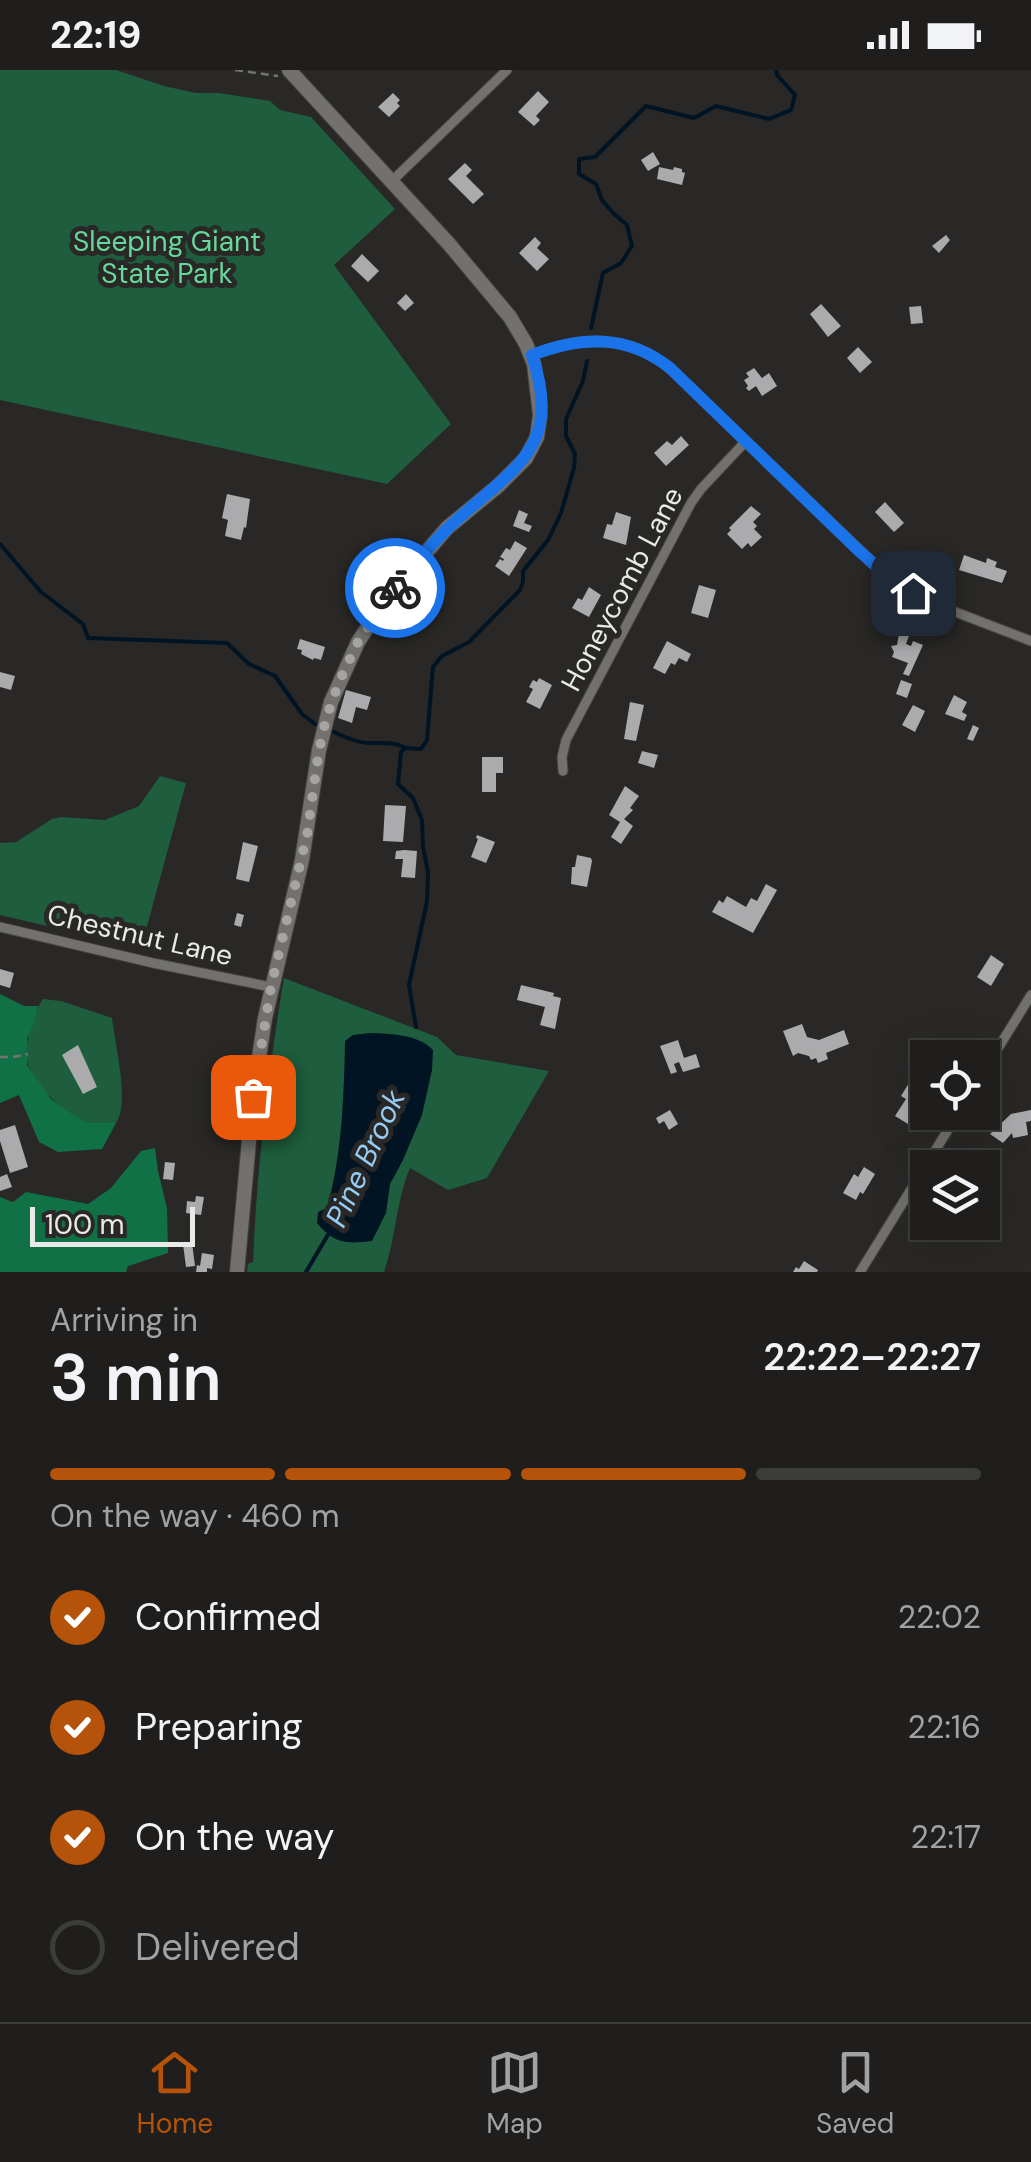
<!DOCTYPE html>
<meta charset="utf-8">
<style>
:root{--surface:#1f1e1c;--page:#272725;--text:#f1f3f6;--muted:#a1a2a3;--line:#3c3c3b;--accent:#b45309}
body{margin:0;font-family:"DM Sans",sans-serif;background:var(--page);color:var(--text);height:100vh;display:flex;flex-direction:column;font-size:38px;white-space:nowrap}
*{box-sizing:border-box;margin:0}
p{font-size:32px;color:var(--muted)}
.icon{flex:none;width:55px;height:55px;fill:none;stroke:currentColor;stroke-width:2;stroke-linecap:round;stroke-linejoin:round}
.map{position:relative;height:1202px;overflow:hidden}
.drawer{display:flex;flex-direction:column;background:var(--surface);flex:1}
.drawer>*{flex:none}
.tools{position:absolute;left:910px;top:970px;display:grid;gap:20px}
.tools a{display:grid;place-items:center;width:90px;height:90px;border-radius:0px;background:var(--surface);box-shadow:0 10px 40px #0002,0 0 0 2px var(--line);font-size:50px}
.scale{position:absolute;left:30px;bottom:25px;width:165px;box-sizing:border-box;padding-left:10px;border:5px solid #e9e9e7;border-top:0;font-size:28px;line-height:35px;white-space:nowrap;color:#e9e9e7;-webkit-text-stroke:8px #292826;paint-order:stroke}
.pin{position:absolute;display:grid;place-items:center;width:85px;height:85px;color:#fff;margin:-42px;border-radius:20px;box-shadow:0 5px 15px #0006}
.courier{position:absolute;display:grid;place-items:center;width:100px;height:100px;margin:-50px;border:8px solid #1a73e8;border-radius:50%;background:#fff;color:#222;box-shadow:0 2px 12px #0007}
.head em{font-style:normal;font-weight:600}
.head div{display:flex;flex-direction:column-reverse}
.head{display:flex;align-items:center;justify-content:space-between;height:170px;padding:0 50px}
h1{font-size:65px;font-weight:600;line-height:75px}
.bar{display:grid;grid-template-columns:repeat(4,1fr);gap:15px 10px;align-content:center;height:120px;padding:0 50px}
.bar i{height:12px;border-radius:8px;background:var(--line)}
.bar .on{background:var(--accent)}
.bar p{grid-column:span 4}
ol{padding:0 50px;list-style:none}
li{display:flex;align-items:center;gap:30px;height:110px}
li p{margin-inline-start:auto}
li .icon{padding:10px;border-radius:50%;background:var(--accent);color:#fff;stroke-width:4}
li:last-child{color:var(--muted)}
li i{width:55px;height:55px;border:5px solid var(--line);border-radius:50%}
.status{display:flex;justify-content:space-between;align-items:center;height:70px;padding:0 50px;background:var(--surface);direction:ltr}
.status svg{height:28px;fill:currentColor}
.tab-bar{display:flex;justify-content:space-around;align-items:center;height:140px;border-top:2px solid var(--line);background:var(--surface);font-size:28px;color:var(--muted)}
.tab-bar a{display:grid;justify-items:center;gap:5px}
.tab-bar .on{color:var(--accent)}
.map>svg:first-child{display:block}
.green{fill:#1e5d3d}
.forest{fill:#107147}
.water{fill:#001424}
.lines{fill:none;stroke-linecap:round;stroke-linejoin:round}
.stream{stroke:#001424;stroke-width:4}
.building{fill:#ababae}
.street-casing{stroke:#464543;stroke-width:11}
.secondary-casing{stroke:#464543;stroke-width:16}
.path{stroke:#747472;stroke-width:2.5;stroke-dasharray:8 5;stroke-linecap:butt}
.street{stroke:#72716e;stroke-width:9}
.secondary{stroke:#72716e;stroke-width:14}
.done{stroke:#a6a5a3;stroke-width:10;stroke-dasharray:0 18}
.route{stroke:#1a73e8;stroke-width:12}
.labels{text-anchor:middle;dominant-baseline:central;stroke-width:10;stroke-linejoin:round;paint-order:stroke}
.park-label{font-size:28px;fill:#65d99c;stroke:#292826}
.street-label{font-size:28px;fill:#e9e9e7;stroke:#292826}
.water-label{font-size:30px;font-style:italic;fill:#94ccf6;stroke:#292826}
</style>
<div class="status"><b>22:19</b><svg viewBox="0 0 49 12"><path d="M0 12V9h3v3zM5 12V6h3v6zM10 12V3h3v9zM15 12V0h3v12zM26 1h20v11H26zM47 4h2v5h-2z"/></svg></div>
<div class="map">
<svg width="1031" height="1202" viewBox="0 0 1031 1202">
<rect width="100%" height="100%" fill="#292826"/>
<g class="green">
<polygon points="0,0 116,0 164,16 196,23 219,23 270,31 280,40 311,47 395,139 334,195 451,354 387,414 0,330"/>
<polygon points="160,706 186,713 141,878 0,845 0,773 16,772 52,749 61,747 105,750 139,736"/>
<path d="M284 908 437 967 456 985 549 1001 487 1108 448 1120 410 1098C396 1131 396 1168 384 1202H247L248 1194 253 1192C257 1096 268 1003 284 908Z"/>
<path d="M43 929 61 931 112 948C115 975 130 1032 116 1053 106 1053 94 1055 84 1052 64 1044 38 1017 29 997 21 980 33 943 43 929Z"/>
</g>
<g class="forest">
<polygon points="0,924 24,936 38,936 33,956 27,968 27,995 51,1029 70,1043 88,1053 116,1053 102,1079 58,1082 39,1072 19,1025 0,1033"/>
<polygon points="155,1078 158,1101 167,1138 168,1183 128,1196 126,1202 0,1202 0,1127 13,1132 26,1122 88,1134 111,1118 141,1081"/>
</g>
<path class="water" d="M370 963C391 964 418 964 433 980L432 1000 422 1045 403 1090 390 1114 386 1143 372 1171C346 1174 335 1174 317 1153L318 1142 327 1138C342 1085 344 1026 345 971L353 965Z"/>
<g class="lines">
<g class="stream">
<polyline points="591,258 603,203 621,193 632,176 627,155 613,143 602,130 596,114 579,104 579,89 595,87 646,36 694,48 716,36 769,49 791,40 795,25 777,5 776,0"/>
<polyline points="0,474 41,522 83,554 88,568 227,573 249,594 275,606 302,644 315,654"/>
<path d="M332 661C344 667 359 674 372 673 384 673 393 672 404 677"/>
<polyline points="416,957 409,915 427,831 428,802 423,777 422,750 413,728 398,714 401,682 405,678 421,679 427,670 433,597 442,586 469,572 520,520 523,512 523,501 548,470 561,443 574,398 575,384 566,366 566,349 583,311 587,291"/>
<polyline points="306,1202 329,1163"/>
</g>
</g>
<g class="building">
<polygon points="538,21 549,32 536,46 540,50 534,56 518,42"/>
<polygon points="393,23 400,30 397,33 400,36 389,47 378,37"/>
<polygon points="653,82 660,94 648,101 641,90"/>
<polygon points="465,93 472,100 466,106 484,124 473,134 448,109"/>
<polygon points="659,97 673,100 674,97 682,99 682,102 685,103 682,115 657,109"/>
<polygon points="946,165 950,170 939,183 932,176"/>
<polygon points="535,167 541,173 537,178 549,189 537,201 519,183"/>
<polygon points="362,184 379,201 368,212 351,196"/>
<polygon points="406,224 414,233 405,241 397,233"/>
<polygon points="821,234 841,256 828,267 810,244"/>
<polygon points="921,236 923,253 911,254 909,237"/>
<polygon points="858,277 872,292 860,303 847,288"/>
<polygon points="754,298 762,308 769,303 777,316 762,326 756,316 749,321 746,318 748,316 744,310 749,307 746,303"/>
<polygon points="681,366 689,375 666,396 654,383 667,371 672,375"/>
<polygon points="227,424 250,429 246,458 244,457 241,470 225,466 228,450 222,448"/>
<polygon points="885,432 904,453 894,462 875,442"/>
<polygon points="751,436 761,444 753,452 757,456 754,459 762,467 751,477 748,473 742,479 727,464 731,460 729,458"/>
<polygon points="519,440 528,444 524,453 532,456 529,462 513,456"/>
<polygon points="616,442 631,447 626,475 603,468 607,454 612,455"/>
<polygon points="515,471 527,478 509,506 495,496 500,489 503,491 504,489 500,487 506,478 510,480"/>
<polygon points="964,485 986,493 987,488 997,492 995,497 1007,501 1002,513 959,500"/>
<polygon points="699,515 716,520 708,548 691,543"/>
<polygon points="589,517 601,525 589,547 572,538 578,528 582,530"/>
<polygon points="414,532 432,547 427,553 421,548 417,552 406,543"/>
<polygon points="905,557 909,559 910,563 906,574 911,576 913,571 923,575 909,606 903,604 908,593 892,587 894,582 891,576 897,575 900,558"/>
<polygon points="300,569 325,577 321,590 314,588 313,590 301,584 302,580 297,579"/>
<polygon points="667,571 691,584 687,592 679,588 675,595 671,593 665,604 653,598"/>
<polygon points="0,602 15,606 11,620 0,617"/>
<polygon points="539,608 552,615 540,639 526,632 533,619 529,617 533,610 537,612"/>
<polygon points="901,610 912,614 907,628 896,624"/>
<polygon points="346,620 371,627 367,640 356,637 352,653 338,648"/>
<polygon points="954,625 967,632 962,642 967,645 964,651 945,644"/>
<polygon points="630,632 644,635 636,671 624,669"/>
<polygon points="913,635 925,641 915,662 902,655"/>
<polygon points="973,655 979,658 973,671 967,669"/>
<polygon points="642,681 658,685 654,698 638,693"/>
<polygon points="482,687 503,687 503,703 496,703 496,722 482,722"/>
<polygon points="625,716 639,726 630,738 633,740 624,749 633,756 621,774 611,767 620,752 609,745"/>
<polygon points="385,735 406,736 403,772 383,771"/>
<polygon points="477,765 495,772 486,793 471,787 478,769 476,768"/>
<polygon points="243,772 258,776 249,812 236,809"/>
<polygon points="404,780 417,781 415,808 401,807 403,789 395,789 396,781"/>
<polygon points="577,785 591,788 592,791 587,817 571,814 572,797 575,797"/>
<polygon points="766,814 777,820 753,863 712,842 719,830 723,833 727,826 746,837 751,828 757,831"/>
<polygon points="237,843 244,845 241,857 234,855"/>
<polygon points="991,885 1004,894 991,916 977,907"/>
<polygon points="0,899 14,903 10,918 0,915"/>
<polygon points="521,915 554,923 553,926 561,928 555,959 540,955 545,937 517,930"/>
<polygon points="802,954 807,967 819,970 844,960 849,974 826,983 828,989 818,993 816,988 811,990 809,986 798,983 793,986 783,961"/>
<polygon points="678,970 684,988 696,984 700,997 683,1002 679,992 674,994 677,1002 671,1004 660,976"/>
<polygon points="78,975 97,1017 83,1024 62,985"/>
<polygon points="909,1013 924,1023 908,1054 895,1046 906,1029 901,1026"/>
<polygon points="670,1040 678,1054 669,1060 664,1051 659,1054 656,1048"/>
<polygon points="1031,1040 1031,1051 1026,1052 1028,1065 1013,1068 1012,1063 1003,1073 990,1064 1011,1044"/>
<polygon points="15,1055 28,1097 10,1103 0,1071 0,1060"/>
<polygon points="165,1092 175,1093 173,1110 163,1109"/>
<polygon points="864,1097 875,1104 863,1124 860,1122 856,1130 843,1123 854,1104 858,1107"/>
<polygon points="7,1104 12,1117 0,1121 0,1107"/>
<polygon points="196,1126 204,1127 201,1145 186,1143 187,1131 195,1132"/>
<polygon points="192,1173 195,1196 186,1197 183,1174"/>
<polygon points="202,1183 214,1185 212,1199 207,1198 207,1202 196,1202 197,1195 200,1196"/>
<polygon points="804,1191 818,1200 817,1202 793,1202 796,1197 799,1199"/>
</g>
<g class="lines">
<g class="street-casing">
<g id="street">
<polyline points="392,111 507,0"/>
<path d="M531 285C582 266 626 263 670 298L886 505 932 533 1031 571"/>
<polyline points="563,701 562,687 566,670 691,433 701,419 746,371"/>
<polyline points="0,857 153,893 271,917"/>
<polyline points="982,1004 1031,925"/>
<polyline points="860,1202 959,1042"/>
</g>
</g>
<g class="secondary-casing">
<polyline id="secondary" points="237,1202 253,1027 265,948 302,790 319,680 331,632 358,572 384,532 447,458 498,416 526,388 537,367 540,345 534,294 526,274 510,247 449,174 289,0"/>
</g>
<g class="path">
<polyline points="235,0 278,6"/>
<polyline points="0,987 13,987 28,984"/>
</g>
<use href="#street" class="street"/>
<use href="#secondary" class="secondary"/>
</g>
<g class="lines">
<polyline class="done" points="253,1027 271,917 307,765 319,680 326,649 339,612 358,572 395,518"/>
<path class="route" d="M395 518C415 493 435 469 459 448 518 395 562 376 532 285 581 266 627 264 670 298L857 479 886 505 913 523"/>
</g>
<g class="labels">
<g class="park-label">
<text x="167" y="171">Sleeping Giant<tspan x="167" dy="32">State Park</tspan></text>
</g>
<g class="street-label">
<text transform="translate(622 519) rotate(-62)">Honeycomb Lane</text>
<text transform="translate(140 865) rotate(13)">Chestnut Lane</text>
</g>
<g class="water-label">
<text transform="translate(365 1088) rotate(-65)">Pine Brook</text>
</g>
</g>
</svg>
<div class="tools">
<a><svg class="icon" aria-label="locate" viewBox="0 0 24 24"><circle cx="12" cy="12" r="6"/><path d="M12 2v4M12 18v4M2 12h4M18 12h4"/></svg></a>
<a><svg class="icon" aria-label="layers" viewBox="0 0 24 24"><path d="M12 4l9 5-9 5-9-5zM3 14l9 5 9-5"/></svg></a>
</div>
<div class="scale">100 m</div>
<div class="pin" style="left:253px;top:1027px;background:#ea580c"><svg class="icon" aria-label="bag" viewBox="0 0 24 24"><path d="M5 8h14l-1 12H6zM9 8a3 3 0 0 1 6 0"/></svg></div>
<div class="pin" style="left:913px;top:523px;background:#1f2937"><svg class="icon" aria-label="home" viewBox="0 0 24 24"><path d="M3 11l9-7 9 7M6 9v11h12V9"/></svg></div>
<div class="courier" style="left:395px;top:518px"><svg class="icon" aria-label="bike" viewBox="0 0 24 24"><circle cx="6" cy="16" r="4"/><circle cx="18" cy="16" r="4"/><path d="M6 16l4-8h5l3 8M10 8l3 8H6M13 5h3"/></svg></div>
</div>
<section class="drawer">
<div class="head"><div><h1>3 min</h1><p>Arriving in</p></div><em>22:22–22:27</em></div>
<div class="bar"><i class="on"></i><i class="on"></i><i class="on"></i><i></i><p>On the way · 460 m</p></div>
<ol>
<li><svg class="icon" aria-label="check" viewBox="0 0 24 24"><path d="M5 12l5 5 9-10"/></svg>Confirmed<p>22:02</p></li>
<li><svg class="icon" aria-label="check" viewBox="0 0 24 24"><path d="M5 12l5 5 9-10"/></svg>Preparing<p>22:16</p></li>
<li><svg class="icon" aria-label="check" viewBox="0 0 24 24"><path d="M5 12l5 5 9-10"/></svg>On the way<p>22:17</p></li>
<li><i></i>Delivered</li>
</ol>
</section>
<nav class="tab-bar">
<a class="on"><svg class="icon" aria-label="home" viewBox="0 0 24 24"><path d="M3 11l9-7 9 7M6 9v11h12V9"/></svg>Home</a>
<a><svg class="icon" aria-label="map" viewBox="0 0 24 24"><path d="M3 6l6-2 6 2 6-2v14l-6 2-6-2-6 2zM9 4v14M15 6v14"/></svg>Map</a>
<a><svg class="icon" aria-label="saved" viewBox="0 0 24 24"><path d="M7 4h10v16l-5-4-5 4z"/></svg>Saved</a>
</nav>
